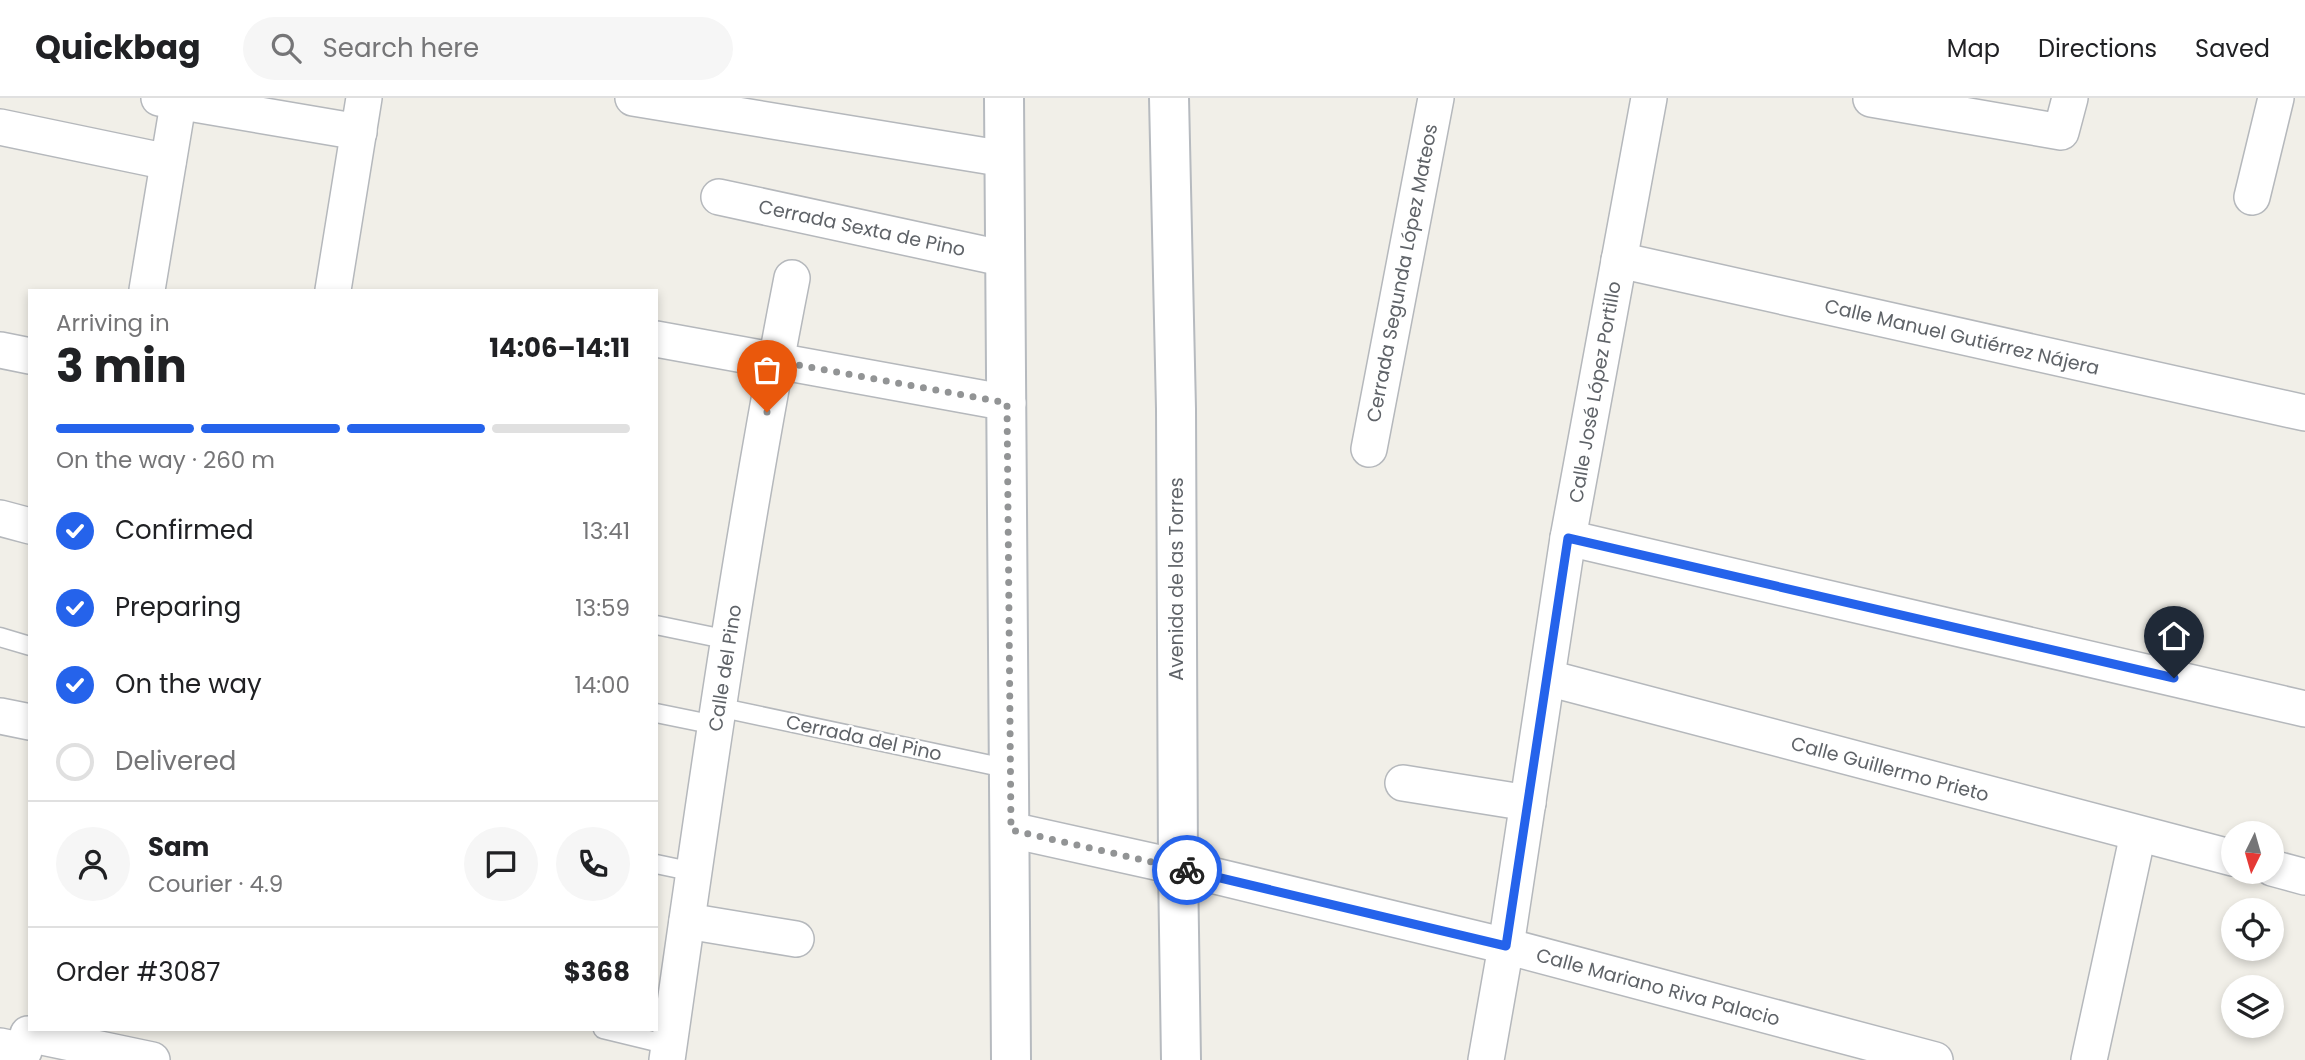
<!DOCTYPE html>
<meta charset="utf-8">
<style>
:root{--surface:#fff;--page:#f6f6f6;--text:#202124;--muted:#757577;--line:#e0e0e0;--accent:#2563eb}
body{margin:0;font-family:Poppins,sans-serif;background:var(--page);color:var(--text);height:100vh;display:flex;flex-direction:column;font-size:26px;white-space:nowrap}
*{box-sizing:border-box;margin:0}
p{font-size:23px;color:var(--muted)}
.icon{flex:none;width:38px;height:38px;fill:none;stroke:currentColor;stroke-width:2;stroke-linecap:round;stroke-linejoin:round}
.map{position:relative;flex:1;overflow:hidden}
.drawer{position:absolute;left:28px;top:191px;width:630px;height:742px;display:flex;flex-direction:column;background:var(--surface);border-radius:0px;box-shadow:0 4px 10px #0003}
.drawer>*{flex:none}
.needle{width:46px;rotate:185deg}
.fabs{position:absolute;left:2221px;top:723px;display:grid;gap:14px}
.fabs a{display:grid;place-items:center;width:63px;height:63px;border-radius:50%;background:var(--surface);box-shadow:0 4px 10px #0003;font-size:35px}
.pin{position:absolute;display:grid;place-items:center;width:60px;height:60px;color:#fff;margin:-72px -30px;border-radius:50% 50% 50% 0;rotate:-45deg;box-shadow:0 0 7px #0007}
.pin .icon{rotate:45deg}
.courier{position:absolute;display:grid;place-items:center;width:70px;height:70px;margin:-35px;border:5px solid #2563eb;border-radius:50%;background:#fff;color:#222;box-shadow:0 2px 9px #0007}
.overview em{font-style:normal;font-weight:700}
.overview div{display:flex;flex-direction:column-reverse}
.overview{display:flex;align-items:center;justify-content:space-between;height:119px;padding:0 28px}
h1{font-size:46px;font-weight:700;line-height:52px}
.bar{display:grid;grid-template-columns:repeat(4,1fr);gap:10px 7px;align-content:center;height:84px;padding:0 28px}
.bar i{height:9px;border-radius:5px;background:var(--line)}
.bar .selected{background:var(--accent)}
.bar p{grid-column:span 4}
.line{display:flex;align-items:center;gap:18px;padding:0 28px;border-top:2px solid var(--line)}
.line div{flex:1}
.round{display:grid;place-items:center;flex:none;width:74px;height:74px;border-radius:37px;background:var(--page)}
ol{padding:0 28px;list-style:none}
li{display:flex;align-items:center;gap:21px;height:77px}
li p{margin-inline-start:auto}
li .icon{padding:7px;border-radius:50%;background:var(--accent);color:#fff;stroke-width:4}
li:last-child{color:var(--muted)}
li i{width:38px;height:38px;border:4px solid var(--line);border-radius:50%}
header{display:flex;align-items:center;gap:42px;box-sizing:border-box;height:98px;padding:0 35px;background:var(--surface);border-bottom:2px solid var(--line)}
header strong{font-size:33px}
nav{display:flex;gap:38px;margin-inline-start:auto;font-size:24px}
.search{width:490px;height:63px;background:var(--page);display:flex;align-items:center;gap:18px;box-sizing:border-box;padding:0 24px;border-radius:38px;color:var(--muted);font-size:26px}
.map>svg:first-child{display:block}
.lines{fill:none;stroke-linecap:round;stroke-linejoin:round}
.lane-casing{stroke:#b5b8bc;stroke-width:21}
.street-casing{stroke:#b5b8bc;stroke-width:38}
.secondary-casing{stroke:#b6babf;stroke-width:42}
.lane{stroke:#fff;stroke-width:18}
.street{stroke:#fff;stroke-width:35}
.secondary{stroke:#fff;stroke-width:38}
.done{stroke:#929495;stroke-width:7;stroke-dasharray:0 12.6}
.route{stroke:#2563eb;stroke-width:9}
.labels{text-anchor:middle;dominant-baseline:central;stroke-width:5;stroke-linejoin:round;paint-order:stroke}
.street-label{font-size:19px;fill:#5f6368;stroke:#fff}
</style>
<header>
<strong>Quickbag</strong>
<div class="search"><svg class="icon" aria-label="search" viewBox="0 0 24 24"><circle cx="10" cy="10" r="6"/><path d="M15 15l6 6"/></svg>Search here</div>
<nav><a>Map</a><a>Directions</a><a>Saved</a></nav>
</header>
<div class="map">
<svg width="2305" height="962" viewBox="0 0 2305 962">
<rect width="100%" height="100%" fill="#f1efe8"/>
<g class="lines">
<g class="lane-casing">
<g id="lane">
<polyline points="656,527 729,542"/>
<polyline points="0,539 30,548"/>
<polyline points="718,609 1010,671"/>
<polyline points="656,615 715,627"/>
<polyline points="656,766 694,774"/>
<polyline points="603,931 669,947"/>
</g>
</g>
<g class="street-casing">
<g id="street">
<polyline points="159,0 359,34"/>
<polyline points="633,0 1005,61"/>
<polyline points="1871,1 2061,34 2070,0"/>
<polyline points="0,29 168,64"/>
<polyline points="719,99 1006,161"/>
<polyline points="2252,99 2276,0"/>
<polyline points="1619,162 2305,315"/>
<polyline points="147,192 179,0"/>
<polyline points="333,192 364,0"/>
<polyline points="656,241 1008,305"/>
<polyline points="0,252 30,258"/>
<polyline points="1369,351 1436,0"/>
<polyline points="0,420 30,428"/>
<polyline points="1568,440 2305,611"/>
<polyline points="1548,580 2233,760"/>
<polyline points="0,618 30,624"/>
<polyline points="1403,685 1528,705"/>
<polyline points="1011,732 1178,769 1506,848 1935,962"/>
<polyline points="2272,770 2305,779"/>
<polyline points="687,823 796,841"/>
<polyline points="28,936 152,962"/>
<polyline points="0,948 24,953"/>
<path d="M667 962C704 701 741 439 792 180"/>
<polyline points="1486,962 1506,848 1568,440 1649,0"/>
<polyline points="2089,962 2138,736"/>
</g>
</g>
<g class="secondary-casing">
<g id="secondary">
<polyline points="1004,0 1011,962"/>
<polyline points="1169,0 1176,311 1178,769 1181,962"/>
</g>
</g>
<use href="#lane" class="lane"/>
<use href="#street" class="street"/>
<use href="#secondary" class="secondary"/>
</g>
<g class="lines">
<polyline class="done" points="767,314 776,263 1007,305 1011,732 1187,772"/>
<polyline class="route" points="1187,772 1506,848 1568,440 2174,580"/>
</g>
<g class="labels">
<g class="street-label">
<text transform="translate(862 130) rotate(12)">Cerrada Sexta de Pino</text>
<text transform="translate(1402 175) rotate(-79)">Cerrada Segunda López Mateos</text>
<text transform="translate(1962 239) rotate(13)">Calle Manuel Gutiérrez Nájera</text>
<text transform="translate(1595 294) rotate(-80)">Calle José López Portillo</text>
<text transform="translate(1176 481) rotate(-90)">Avenida de las Torres</text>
<text transform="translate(725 570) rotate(-81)">Calle del Pino</text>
<text transform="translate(864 640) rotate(12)">Cerrada del Pino</text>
<text transform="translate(1890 671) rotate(15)">Calle Guillermo Prieto</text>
<text transform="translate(1658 889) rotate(15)">Calle Mariano Riva Palacio</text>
</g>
</g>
</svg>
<div class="fabs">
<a><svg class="needle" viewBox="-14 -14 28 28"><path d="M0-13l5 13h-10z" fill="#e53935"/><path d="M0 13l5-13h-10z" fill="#757577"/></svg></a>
<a><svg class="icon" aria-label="locate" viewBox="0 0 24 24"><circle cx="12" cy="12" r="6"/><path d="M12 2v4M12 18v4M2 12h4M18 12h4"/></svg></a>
<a><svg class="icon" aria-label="layers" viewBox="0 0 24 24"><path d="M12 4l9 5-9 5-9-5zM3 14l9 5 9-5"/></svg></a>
</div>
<div class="pin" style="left:767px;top:314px;background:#ea580c"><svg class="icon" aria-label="bag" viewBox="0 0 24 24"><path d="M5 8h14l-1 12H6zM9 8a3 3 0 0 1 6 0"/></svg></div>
<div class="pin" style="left:2174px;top:580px;background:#1f2937"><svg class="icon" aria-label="home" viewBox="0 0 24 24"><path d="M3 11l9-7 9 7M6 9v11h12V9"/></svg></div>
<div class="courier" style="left:1187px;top:772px"><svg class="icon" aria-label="bike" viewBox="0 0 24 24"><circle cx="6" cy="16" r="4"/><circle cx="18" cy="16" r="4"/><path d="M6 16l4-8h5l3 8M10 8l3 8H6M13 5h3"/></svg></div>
<section class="drawer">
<div class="overview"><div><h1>3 min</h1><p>Arriving in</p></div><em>14:06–14:11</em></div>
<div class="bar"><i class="selected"></i><i class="selected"></i><i class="selected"></i><i></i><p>On the way · 260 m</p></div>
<ol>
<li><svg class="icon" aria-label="check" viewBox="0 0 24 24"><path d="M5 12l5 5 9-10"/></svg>Confirmed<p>13:41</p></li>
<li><svg class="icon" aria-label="check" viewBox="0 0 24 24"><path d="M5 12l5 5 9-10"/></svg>Preparing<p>13:59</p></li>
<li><svg class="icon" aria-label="check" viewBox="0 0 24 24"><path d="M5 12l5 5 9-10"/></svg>On the way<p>14:00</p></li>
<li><i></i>Delivered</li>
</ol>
<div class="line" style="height:126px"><a class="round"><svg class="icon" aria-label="person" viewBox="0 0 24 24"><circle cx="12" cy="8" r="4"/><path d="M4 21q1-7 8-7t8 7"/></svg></a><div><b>Sam</b><p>Courier · 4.9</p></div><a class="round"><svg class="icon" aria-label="chat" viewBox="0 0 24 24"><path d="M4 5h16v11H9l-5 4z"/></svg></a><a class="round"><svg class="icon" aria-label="phone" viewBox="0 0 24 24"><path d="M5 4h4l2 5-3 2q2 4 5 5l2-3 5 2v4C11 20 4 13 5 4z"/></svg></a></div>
<div class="line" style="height:91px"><div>Order #3087</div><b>$368</b></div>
</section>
</div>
